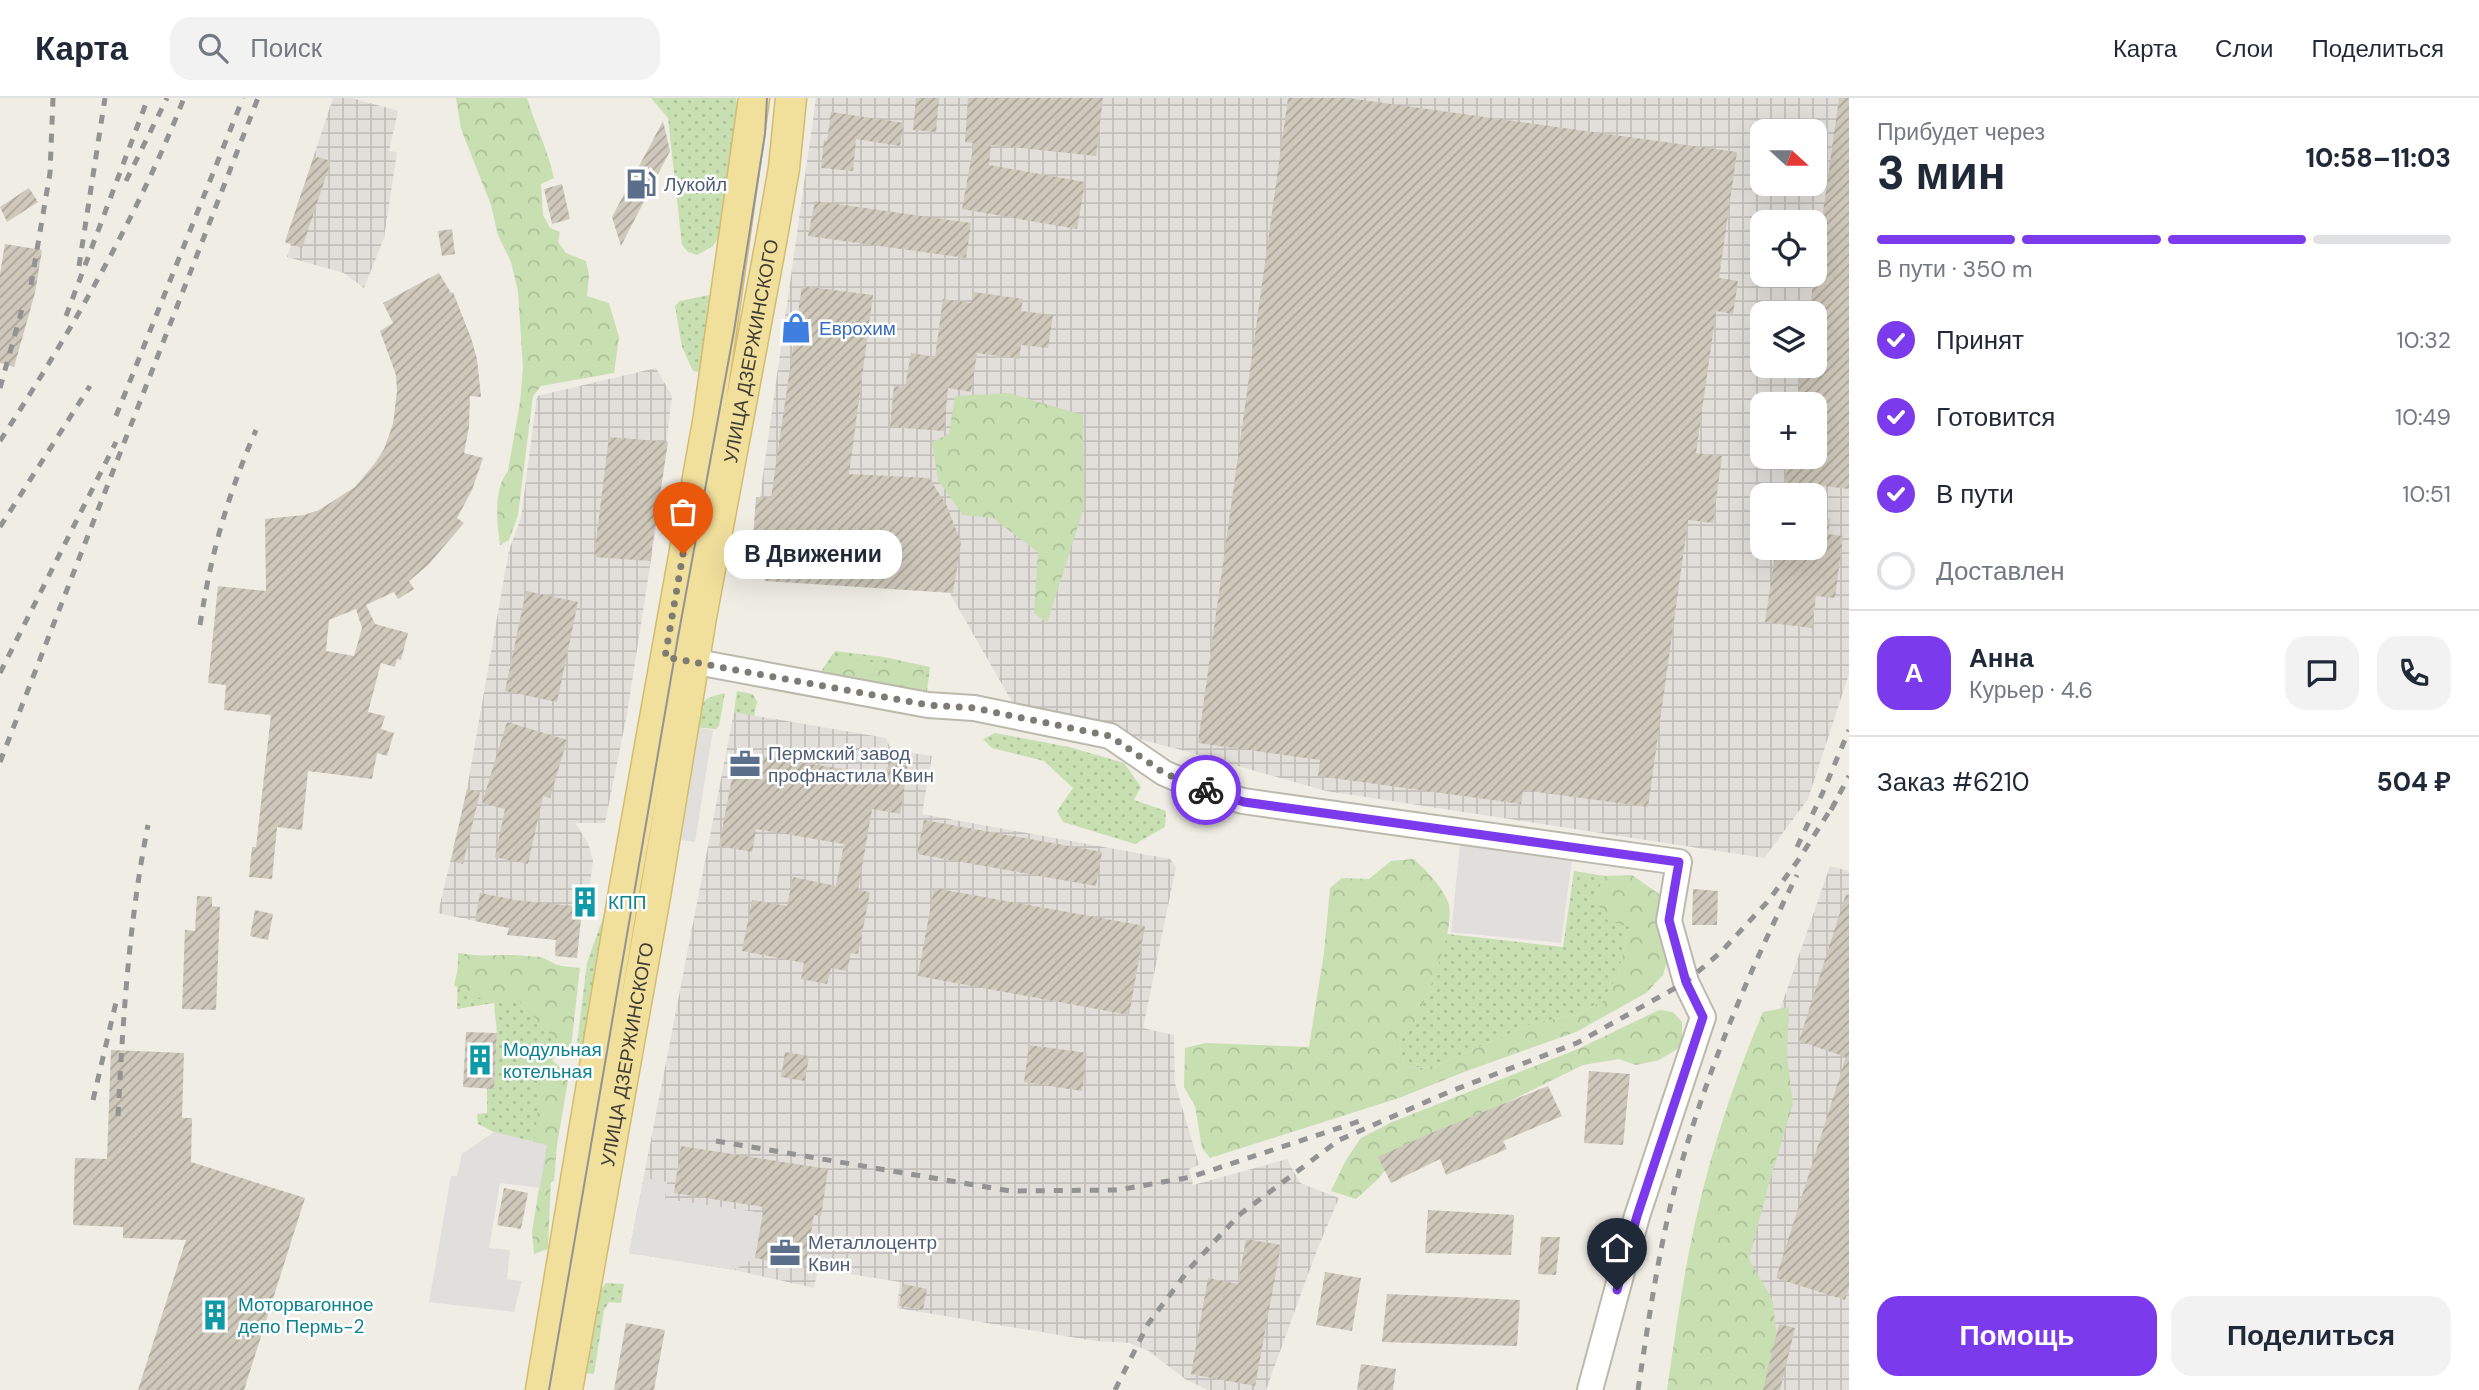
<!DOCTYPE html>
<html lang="ru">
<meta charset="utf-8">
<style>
:root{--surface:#fff;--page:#f2f2f3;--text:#1f2937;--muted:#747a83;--line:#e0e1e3;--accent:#7c3aed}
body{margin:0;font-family:"DM Sans",sans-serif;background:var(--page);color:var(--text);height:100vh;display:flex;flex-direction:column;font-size:26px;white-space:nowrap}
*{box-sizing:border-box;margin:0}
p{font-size:23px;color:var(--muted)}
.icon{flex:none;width:38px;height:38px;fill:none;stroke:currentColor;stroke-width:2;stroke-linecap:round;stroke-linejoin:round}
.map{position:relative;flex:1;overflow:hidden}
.panel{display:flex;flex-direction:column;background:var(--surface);width:630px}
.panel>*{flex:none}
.needle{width:46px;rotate:111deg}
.buttons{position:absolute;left:1750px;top:21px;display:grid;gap:14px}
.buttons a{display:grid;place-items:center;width:77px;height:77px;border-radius:14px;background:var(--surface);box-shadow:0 7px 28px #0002;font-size:35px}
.pin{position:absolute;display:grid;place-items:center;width:60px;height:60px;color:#fff;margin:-72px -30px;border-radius:50% 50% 50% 0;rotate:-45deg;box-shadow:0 0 7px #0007}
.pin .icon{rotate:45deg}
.courier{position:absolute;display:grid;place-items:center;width:70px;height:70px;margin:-35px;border:5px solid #7c3aed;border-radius:50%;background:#fff;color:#222;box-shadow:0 2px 9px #0007}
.bubble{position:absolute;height:49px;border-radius:21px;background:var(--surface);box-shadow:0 7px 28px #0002;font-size:23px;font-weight:800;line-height:49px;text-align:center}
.headline em{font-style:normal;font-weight:800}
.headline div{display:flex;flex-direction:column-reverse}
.headline{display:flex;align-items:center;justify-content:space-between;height:119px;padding:0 28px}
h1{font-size:46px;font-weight:800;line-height:52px}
.bar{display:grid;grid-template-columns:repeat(4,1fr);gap:10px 7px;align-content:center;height:84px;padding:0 28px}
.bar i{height:9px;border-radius:5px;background:var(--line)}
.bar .selected{background:var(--accent)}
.bar p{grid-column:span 4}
.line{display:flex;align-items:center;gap:18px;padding:0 28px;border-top:2px solid var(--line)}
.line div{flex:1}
.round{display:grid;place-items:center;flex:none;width:74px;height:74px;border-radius:21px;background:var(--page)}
ol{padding:0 28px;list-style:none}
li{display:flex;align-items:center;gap:21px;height:77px}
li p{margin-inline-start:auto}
li .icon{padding:7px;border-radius:50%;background:var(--accent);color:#fff;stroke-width:4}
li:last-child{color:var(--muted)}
li i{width:38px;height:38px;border:4px solid var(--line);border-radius:50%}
.primary-button{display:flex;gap:14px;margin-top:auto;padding:14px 28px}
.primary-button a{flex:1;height:80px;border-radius:21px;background:var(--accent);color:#fff;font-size:28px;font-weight:800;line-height:80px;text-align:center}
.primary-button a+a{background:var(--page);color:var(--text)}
header{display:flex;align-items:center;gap:42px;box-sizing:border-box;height:98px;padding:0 35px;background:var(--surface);border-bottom:2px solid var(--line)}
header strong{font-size:33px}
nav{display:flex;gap:38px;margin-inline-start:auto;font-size:24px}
.search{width:490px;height:63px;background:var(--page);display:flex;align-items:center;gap:18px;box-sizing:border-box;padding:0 24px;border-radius:21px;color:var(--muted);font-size:26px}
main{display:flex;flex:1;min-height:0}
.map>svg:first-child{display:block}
.industrial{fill:url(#industrial-grid);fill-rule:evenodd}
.grass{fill:url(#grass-dots)}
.forest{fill:url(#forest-crowns)}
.parking{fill:#e1dfdc}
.building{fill:url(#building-hatch);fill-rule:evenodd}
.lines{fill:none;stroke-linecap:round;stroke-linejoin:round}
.minor-casing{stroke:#bcb8ab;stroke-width:28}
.major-casing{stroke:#d3bc6e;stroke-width:33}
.minor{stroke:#fff;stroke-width:24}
.major{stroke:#f1df9c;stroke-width:30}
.tram{stroke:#939393;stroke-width:2}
.rail{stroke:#939393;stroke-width:5;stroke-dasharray:9 9;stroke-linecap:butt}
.done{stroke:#7e7b72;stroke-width:7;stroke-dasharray:0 12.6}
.route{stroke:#7c3aed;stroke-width:9}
.labels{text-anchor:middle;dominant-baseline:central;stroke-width:5;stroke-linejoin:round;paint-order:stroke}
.service-label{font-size:19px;fill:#4e5e75;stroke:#fff;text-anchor:start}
.shop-label{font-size:19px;fill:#366cbe;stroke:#fff;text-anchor:start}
.street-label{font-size:19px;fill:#413d35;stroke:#fff}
.culture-label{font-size:19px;fill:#0d838f;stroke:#fff;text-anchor:start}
</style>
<header>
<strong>Карта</strong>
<div class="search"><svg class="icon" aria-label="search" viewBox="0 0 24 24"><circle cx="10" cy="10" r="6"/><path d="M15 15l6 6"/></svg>Поиск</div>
<nav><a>Карта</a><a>Слои</a><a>Поделиться</a></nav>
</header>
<main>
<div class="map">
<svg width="1849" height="1292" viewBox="0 0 1849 1292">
<defs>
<pattern id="industrial-grid" width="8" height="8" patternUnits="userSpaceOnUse" patternTransform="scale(1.75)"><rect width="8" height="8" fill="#e2ded9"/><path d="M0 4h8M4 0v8" fill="none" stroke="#c3bfbb"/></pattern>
<pattern id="grass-dots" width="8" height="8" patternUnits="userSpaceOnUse" patternTransform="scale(1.75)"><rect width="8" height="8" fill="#c7dfb1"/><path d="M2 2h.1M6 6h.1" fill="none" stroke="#acc099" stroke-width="1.8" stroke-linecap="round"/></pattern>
<pattern id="forest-crowns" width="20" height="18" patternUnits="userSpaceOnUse" patternTransform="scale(1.75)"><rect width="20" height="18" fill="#c7dfb1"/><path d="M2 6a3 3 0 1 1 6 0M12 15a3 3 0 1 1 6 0" fill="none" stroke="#acc099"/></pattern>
<pattern id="building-hatch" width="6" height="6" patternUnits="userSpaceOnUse" patternTransform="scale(1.75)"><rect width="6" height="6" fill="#cfc9bb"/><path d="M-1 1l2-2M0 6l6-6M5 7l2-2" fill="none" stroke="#aaa499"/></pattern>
</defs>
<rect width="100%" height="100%" fill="#efede4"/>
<g class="industrial">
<polygon points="333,0 352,0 398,13 389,53 397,54 384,140 364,190 344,175 287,159 291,147 285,144"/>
<path d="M816 0H1849V576L1808 701 1764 760 1326 693 1185 653 1015 609 948 492 753 479 761 391ZM1762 33H1815V86H1762ZM1762 124H1815V177H1762ZM1762 215H1815V268H1762ZM1762 306H1815V359H1762ZM1762 397H1815V450H1762Z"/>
<polygon points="656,270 672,298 658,417 627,616 605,725 575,725 588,745 593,762 587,810 582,810 577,860 555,858 556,842 507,837 509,830 438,815 467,691 509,452 521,420 537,298"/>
<polygon points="734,614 886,640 891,652 932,658 922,716 1170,761 1176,769 1143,930 1174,937 1175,985 1199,1067 1189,1071 1193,1087 1287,1061 1300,1085 1339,1100 1317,1152 1266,1292 1208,1292 1185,1281 1149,1253 1129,1245 1095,1243 897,1210 900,1184 818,1171 814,1190 734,1172 629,1155"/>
<polygon points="1830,768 1849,773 1849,1292 1683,1292 1752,992"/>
</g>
<g class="grass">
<polygon points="651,0 736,0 738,16 718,140 713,148 697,157 688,154 682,147 668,20"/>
<polygon points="710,197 712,212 705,271 700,274 693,273 682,249 675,208 680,203"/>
<polygon points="835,553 884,559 930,569 926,601 823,578 822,572"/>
<polygon points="737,593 753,596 757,604 754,618 734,614"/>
<path d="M725 595 719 628 716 631 693 629C701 605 699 601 725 595Z"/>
<polygon points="995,635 1069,649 1124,665 1141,689 1134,702 1166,713 1165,729 1135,746 1063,724 1057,713 1073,690 1044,663 992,650 983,641"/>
<path d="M1574 773 1605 778 1594 800 1629 829 1618 877 1603 903 1576 917 1534 925 1431 970 1405 969 1399 946C1422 912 1436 876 1447 836L1563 849Z"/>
<polygon points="606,811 614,828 584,957 576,953 587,865"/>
<polygon points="458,855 579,870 568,948 552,962 563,972 554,1083 540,1090 546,1047 494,1034 478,1026 477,1016 487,1015 487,990 494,990 497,935 494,905 457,911"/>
<polygon points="606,1185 624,1186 621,1205 609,1204 604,1212 594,1276 585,1275 598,1195"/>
</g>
<g class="forest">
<path d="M456 0H527C535 27 548 52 554 80L541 86 543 117 550 130 560 134 558 144 566 155 586 163 589 177 587 198 609 205 619 239 614 275 541 288 533 298 518 417 509 442 500 447C497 425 493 391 508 373L520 304 523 270 518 193 511 164 498 137 491 107 461 31Z"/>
<polygon points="1008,295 1083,317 1084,409 1047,525 1034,515 1038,454 993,420 963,417 938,382 932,344 949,336 955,298"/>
<polygon points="838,560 924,570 921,598 826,577"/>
<path d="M1414 761C1427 774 1441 787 1448 804 1457 828 1427 902 1414 924 1410 931 1404 939 1399 946L1405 969 1431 970 1534 925 1576 917 1603 903 1618 877 1629 829 1607 822 1594 800 1605 778 1632 777 1659 796 1660 826 1668 860 1663 877 1646 895 1576 934 1464 974 1399 1000 1210 1060 1202 1050 1195 1008 1184 989 1185 950 1206 945 1309 949 1324 855 1330 790 1342 780 1369 781 1391 763Z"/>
<path d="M513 857 541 859 572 874 580 869 571 950 551 937 516 900C489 905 477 902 454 887L461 858Z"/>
<path d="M1789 909 1787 958 1793 1006 1769 1085 1749 1161 1773 1203 1778 1255 1767 1292H1667C1674 1246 1680 1200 1689 1154 1705 1072 1730 991 1763 914Z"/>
<polygon points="1659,912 1673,914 1682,924 1682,948 1659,962 1636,967 1619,961 1583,967 1398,1058 1376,1083 1356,1101 1331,1093 1346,1062 1361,1040 1392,1024 1578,951"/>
<polygon points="539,976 569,977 551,1081 548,1151 534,1156 532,1134 546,1047 534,1044 539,1003"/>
</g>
<g class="parking">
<polygon points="693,629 713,632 695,744 675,741"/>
<polygon points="1460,747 1572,761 1561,845 1451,834"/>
<polygon points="494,1034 547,1047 540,1090 500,1085 489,1150 510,1152 507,1181 522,1183 514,1214 429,1204 451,1078 457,1078 462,1056"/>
<polygon points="644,1080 667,1084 665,1101 763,1115 755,1160 734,1172 629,1155"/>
</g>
<g class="building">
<polygon points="916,0 939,0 936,34 913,32"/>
<polygon points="968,0 1103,0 1096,58 991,47 989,67 1085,84 1077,131 962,111 974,45 965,44"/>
<polygon points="1288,0 1348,0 1737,54 1719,180 1738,183 1733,216 1716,213 1696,355 1722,358 1713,425 1688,422 1648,709 1523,692 1521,706 1318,678 1320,662 1198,645"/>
<polygon points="1839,0 1849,0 1849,391 1816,387 1815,397 1783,397 1789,359 1815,359 1815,306 1796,306 1802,268 1815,268 1815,215 1809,215"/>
<polygon points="831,14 904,25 900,48 856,41 853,73 821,70 824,42 827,43"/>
<polygon points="663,23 670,53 621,148 612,119"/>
<polygon points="314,58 331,63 302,150 285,144"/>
<polygon points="562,86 570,121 552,126 544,91"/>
<polygon points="29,90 38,104 7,124 0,109"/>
<polygon points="815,103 971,125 966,160 808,138"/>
<polygon points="452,131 455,156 442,158 438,133"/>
<polygon points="5,146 42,152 35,195 14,269 0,265 0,176"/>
<path d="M439 175 451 195 453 194 471 240 477 261 481 299 470 298 469 329 464 355 483 360 472 392 457 420 464 425 428 467 409 483 414 491 398 501 394 494 366 507 375 526 408 535 401 562 397 561 395 569 381 565 368 614 385 618 381 631 394 635 387 658 377 655 372 681 308 673 302 732 277 729 272 781 249 779 252 749H256L271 617 224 612 226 587 208 585 218 488 266 493 265 421 304 417 319 412 355 389 375 365 384 351 393 326 397 293 396 277 380 233 393 225 383 205ZM356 511 362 530 354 558 326 553 329 522Z"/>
<polygon points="802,188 873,197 849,376 929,380 946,406 961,444 953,495 765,483 768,441 753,441 756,399 771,400"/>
<polygon points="973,194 1023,201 1021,213 1053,217 1048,250 1021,247 1019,261 977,255 971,294 948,290 944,333 890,329 894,288 905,289 911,255 935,259 943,201 971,205"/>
<polygon points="609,339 668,344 650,463 594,459"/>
<polygon points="1815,419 1830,421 1828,436 1843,438 1835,500 1816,498 1812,530 1765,524 1776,450 1815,450"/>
<polygon points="526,493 578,504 557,604 505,593"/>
<polygon points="507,624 567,642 550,700 543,698 528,766 495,759 505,711 482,705"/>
<polygon points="891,652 910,655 900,716 872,711 858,792 870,794 858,856 851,855 847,873 831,870 827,886 801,881 804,865 742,853 752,802 787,808 793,779 836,788 844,746 756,731 752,754 719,748 737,654 886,678"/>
<polygon points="467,691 480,694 463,766 451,763"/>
<polygon points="924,722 1102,754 1096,788 917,756"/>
<polygon points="934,790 1145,828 1129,917 918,878"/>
<polygon points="1693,791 1718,793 1717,827 1692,827"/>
<polygon points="480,795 515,802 582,809 577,860 555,858 556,842 507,837 509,830 475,823"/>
<polygon points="1846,796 1849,797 1849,1190 1845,1202 1776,1180 1846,959 1799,943"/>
<polygon points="197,798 212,799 212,808 220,809 216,912 182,911 185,832 195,833"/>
<polygon points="255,812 273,816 268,842 250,838"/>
<polygon points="466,934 497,935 494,991 463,989"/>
<polygon points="1029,947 1087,955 1082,993 1024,984"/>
<polygon points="111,952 184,955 182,1020 192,1020 191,1064 305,1100 244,1292 138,1292 186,1142 123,1140 123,1129 73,1127 75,1060 107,1061"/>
<polygon points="785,954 809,958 805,983 781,979"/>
<polygon points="1589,973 1630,976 1623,1047 1584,1045"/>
<polygon points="1548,988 1562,1018 1503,1043 1507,1051 1446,1077 1440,1061 1391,1085 1378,1059 1429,1036"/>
<polygon points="681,1048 828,1071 821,1118 814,1117 805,1169 755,1160 764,1109 674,1095"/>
<polygon points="504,1090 528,1095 521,1131 497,1127"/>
<polygon points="1428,1112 1514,1117 1511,1157 1425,1155"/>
<polygon points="1541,1139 1560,1139 1556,1177 1538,1176"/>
<polygon points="1246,1141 1281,1147 1255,1288 1191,1276 1208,1180 1238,1186"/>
<polygon points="1325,1174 1361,1180 1352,1233 1316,1227"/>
<polygon points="903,1186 927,1191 923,1212 899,1208"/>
<polygon points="1387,1196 1520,1202 1517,1248 1382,1244"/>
<polygon points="626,1225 665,1232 654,1292 614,1292"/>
<polygon points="1779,1226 1795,1230 1780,1292 1763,1292"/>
<polygon points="1361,1266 1396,1271 1393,1292 1357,1292"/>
</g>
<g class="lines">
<g class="minor-casing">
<polyline id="minor" points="675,560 928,607 974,610 1110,638 1164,675 1196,689 1243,703 1679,764 1669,823 1686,884 1703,919 1637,1118 1590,1292"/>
</g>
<g class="major-casing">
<g id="major">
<polyline points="541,1292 624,794 708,324 754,0"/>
<path id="s1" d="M567 1292 655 798 701 519 771 144 784 70 791 0"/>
</g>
</g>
<use href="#minor" class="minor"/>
<use href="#major" class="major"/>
<polyline class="tram" points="549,1292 678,539 734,233 765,36 767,0"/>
<g class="rail">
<polyline points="126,83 167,0"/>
<polyline points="79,168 105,0"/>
<polyline points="31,187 50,75 53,0"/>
<polyline points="66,218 148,0"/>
<polyline points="0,290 24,204"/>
<polyline points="116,318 243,0"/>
<path d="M0 343C70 235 137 120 184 0"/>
<polyline points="0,429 90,288"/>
<path d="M200 527C211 455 227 399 256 332"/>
<polyline points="0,575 116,344"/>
<polyline points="0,664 258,0"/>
<polyline points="1831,712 1849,678"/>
<polyline points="1797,749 1823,694 1849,632"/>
<polyline points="93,1002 117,900"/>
<path d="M118 1018C123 920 129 823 148 727"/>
<polyline points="716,1043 1010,1093 1118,1092 1191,1079 1363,1022"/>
<polyline points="1115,1292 1148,1226 1190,1170 1239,1117 1339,1042 1451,993 1577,945 1686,884 1721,854 1769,802 1799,761 1836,703"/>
<path d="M1638 1292C1649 1220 1659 1148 1678 1078 1706 975 1749 873 1797 777"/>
</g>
</g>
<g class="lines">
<polyline class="done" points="683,456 665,559 928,607 974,610 1110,638 1164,675 1206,692"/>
<polyline class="route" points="1206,692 1244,704 1679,764 1669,822 1686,884 1703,919 1637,1118 1617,1192"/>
</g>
<defs>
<g id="fuel-bare" transform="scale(2.415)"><path d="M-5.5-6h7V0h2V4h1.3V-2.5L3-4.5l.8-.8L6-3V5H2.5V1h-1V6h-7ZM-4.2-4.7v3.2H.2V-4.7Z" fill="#5c6f8a" stroke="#fff" stroke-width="2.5" paint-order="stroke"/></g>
<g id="shop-bare" transform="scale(2.415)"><path d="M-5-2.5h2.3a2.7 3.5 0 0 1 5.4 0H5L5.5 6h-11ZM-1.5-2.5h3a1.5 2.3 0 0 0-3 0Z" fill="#3f7fe0" stroke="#fff" stroke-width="2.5" paint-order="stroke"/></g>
<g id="office-bare" transform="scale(2.415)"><path d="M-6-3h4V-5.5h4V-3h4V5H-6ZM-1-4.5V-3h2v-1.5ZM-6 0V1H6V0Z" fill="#5c6f8a" stroke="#fff" stroke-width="2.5" paint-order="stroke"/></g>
<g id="building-bare" transform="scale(2.415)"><path d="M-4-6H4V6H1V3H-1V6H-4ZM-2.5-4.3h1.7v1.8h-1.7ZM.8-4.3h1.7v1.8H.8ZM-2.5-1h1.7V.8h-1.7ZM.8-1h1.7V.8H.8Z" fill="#0f9aa8" stroke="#fff" stroke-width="2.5" paint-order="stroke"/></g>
</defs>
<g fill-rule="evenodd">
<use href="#fuel-bare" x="641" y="86"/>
<use href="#shop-bare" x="796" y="230"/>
<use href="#office-bare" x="745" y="666"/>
<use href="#building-bare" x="585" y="804"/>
<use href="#building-bare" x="480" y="962"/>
<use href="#office-bare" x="785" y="1155"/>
<use href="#building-bare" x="215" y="1217"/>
</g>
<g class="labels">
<g class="service-label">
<text x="664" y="86">Лукойл</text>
<text x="768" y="655">Пермский завод<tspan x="768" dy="22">профнастила Квин</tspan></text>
<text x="808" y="1144">Металлоцентр<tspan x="808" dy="22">Квин</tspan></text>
</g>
<g class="shop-label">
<text x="819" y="230">Еврохим</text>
</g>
<g class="street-label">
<text stroke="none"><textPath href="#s1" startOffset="1055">УЛИЦА ДЗЕРЖИНСКОГО</textPath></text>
<text stroke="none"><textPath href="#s1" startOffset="341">УЛИЦА ДЗЕРЖИНСКОГО</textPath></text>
</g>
<g class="culture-label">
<text x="608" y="804">КПП</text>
<text x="503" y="951">Модульная<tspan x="503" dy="22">котельная</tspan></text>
<text x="238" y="1206">Моторвагонное<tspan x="238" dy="22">депо Пермь-2</tspan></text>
</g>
</g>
</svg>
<div class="buttons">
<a><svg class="needle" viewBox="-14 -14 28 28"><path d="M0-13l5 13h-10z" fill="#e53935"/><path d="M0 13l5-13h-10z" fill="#747a83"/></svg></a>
<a><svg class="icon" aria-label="locate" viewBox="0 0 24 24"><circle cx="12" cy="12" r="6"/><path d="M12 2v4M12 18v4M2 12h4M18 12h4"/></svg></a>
<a><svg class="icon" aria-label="layers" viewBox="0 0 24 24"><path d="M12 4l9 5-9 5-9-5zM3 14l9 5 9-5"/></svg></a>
<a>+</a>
<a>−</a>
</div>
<div class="pin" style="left:683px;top:456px;background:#ea580c"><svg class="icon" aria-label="bag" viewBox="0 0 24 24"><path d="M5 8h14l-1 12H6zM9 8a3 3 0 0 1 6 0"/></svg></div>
<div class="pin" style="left:1617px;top:1192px;background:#1f2937"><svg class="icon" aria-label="home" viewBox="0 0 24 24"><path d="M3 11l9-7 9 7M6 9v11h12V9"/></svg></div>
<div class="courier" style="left:1206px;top:692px"><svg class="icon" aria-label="bike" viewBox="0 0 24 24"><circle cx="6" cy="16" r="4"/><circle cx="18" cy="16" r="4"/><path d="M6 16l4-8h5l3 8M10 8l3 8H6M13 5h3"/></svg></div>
<div class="bubble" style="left:724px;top:432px;width:178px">В Движении</div>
</div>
<section class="panel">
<div class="headline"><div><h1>3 мин</h1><p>Прибудет через</p></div><em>10:58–11:03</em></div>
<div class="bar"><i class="selected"></i><i class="selected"></i><i class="selected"></i><i></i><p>В пути · 350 m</p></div>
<ol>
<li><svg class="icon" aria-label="check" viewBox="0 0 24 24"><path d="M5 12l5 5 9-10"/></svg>Принят<p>10:32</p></li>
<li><svg class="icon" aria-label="check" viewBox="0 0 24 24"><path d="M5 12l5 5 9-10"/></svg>Готовится<p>10:49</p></li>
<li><svg class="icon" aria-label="check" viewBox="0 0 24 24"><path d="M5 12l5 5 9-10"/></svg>В пути<p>10:51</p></li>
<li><i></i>Доставлен</li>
</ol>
<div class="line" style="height:126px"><b class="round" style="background:var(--accent);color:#fff">А</b><div><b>Анна</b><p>Курьер · 4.6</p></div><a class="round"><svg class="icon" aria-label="chat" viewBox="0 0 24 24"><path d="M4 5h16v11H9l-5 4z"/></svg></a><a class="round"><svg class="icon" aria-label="phone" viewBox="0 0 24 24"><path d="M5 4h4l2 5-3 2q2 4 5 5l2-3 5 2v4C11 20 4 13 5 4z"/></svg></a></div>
<div class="line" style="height:91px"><div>Заказ #6210</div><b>504 ₽</b></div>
<div class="primary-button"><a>Помощь</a><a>Поделиться</a></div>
</section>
</main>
